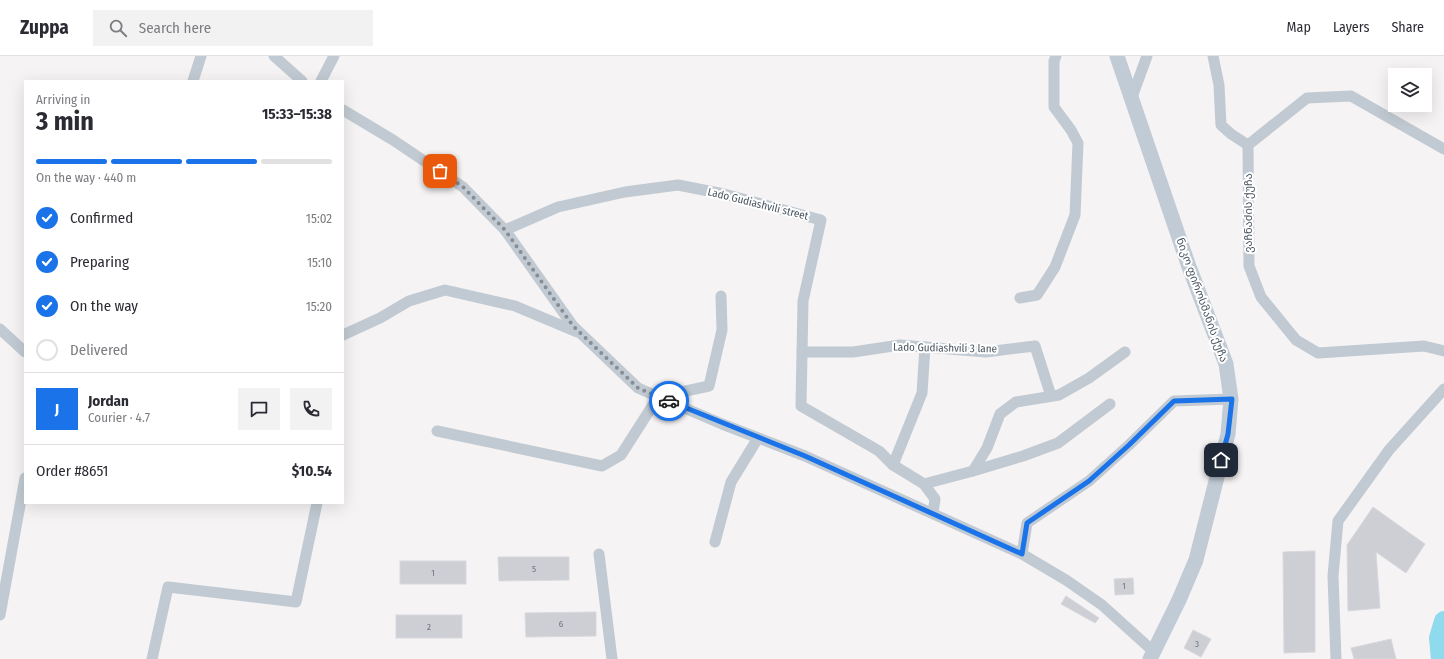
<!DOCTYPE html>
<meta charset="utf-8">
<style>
:root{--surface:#fff;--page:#f2f2f3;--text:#2b2b33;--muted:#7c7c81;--line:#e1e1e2;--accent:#1a73e8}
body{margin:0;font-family:"Fira Sans Condensed","Noto Sans Georgian",sans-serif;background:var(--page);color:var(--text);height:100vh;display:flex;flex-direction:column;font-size:15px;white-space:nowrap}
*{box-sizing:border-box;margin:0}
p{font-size:13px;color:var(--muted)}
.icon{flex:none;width:22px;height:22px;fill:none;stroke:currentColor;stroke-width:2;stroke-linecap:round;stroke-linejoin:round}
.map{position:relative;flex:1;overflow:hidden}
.panel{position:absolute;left:24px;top:24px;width:320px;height:424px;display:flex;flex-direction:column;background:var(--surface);border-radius:0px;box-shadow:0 4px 16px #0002}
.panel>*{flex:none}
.controls{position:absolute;left:1388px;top:12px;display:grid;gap:8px}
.controls a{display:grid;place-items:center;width:44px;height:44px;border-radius:0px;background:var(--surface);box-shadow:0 4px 16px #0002;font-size:20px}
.pin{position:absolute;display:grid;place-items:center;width:34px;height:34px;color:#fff;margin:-17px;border-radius:8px;box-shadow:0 2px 6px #0006}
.courier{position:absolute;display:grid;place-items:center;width:40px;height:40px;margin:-20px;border:3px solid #1a73e8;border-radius:50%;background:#fff;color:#222;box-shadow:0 1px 5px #0007}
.head em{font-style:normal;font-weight:700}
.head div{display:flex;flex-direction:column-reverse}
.head{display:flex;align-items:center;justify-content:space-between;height:68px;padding:0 12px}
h1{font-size:26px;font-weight:700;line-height:30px}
.bar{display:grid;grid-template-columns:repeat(4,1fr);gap:6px 4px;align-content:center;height:48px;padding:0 12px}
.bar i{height:5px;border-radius:3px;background:var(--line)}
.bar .active{background:var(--accent)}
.bar p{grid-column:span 4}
.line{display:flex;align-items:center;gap:10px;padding:0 12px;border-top:1px solid var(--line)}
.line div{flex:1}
.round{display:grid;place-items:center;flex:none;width:42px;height:42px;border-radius:0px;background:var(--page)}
ol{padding:0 12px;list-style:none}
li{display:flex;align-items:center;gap:12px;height:44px}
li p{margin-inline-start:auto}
li .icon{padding:4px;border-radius:50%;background:var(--accent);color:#fff;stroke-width:4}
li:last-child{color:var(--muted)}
li i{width:22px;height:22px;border:2px solid var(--line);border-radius:50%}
header{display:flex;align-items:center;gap:24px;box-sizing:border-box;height:56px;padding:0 20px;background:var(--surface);border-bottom:1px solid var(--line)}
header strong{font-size:19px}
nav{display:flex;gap:22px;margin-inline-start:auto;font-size:14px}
.search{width:280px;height:36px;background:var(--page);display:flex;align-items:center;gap:10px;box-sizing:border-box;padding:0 14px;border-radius:0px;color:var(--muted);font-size:15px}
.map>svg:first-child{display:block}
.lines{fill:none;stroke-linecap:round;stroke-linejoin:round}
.river{stroke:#90daee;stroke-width:20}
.building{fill:#cdcfd5;stroke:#d7d9de}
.minor{stroke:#c1cad2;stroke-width:11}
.secondary{stroke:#c1cbd6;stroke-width:15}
.done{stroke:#868d94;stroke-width:4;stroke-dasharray:0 7.2}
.route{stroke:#1a73e8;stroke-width:5}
.labels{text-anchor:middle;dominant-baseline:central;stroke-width:4;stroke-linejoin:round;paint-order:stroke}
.number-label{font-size:9px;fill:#6b747e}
.street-label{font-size:11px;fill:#4a5661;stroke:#fff}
</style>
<header>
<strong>Zuppa</strong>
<div class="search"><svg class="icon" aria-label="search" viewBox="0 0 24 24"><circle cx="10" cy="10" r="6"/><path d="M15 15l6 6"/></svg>Search here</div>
<nav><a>Map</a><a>Layers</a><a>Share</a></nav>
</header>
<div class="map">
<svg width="1444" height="603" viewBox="0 0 1444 603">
<rect width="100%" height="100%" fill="#f5f3f3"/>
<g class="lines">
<polyline class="river" points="1441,603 1439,582 1444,565"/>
</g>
<g class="building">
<polygon points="1373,451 1425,488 1406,517 1376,496 1380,552 1348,555 1347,489"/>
<polygon points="1315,495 1315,596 1284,597 1283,496"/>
<polygon points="498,501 569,501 569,524 499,525"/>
<rect x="400" y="505" width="66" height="23"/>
<polygon points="1133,522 1134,538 1115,539 1114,523"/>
<polygon points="1066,540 1099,562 1095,567 1061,548"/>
<polygon points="596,556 596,580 526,581 525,557"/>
<rect x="396" y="559" width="66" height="23"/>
<polygon points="1193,574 1211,583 1201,601 1184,592"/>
<polygon points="1391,583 1396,603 1354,603 1351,592"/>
</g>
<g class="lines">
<g class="minor">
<polyline points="274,0 302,25"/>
<polyline points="1213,0 1219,29 1221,69 1231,78 1248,89"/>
<polyline points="193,25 201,0"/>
<polyline points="321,25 334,0"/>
<polyline points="1132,41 1147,0"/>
<polyline points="343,54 393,84 463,131 505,174 573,270 638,332 722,368 805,400 1022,498 1066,524 1102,549 1153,595"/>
<polyline points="1444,93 1351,40 1307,42 1248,89 1249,210 1261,241 1296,284 1318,297 1424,290 1444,295"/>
<polyline points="505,174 558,151 625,136 678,129 724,138 821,164 803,245 801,350 879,395 893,409 924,428 935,443 933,457"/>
<polyline points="1020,242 1037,239 1055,211 1075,159 1078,87 1071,74 1054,51 1054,5 1056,0"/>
<polyline points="0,273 25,296"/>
<polyline points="343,279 380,262 409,245 445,234 515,250 577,276"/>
<polyline points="802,296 853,296 900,289 986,296 1035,290 1051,340"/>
<polyline points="437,375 602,410 621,399 658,341 709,330 722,274 721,240"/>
<polyline points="893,409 922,337 925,291"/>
<polyline points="973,415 1023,400 1058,387 1110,348"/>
<polyline points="924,428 973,415 987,392 1000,358 1016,346 1059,339 1089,322 1125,296"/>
<polyline points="715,486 731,426 758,382"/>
<polyline points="599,498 612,603"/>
<polyline points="1022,498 1027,467 1089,425 1129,389 1174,345 1231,343"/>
<polyline points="0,559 25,422"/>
<polyline points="152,603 168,531 296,546 317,447"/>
<polyline points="1336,603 1333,520 1338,465 1389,394 1444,333"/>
</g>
<polyline class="secondary" points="1117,0 1188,208 1226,308 1231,343 1228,378 1196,504 1179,544 1150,603"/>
</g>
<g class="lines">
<polyline class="done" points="440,115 463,131 505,174 573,270 638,332 669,345"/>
<polyline class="route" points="669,345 805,400 1022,498 1027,467 1089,425 1129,389 1174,345 1232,343 1228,378 1221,404"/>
</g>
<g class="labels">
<g class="number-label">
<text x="534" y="513">5</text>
<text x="433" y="517">1</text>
<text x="1124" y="530">1</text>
<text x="561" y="568">6</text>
<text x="429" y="571">2</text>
<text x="1197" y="588">3</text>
</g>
<g class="street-label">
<text transform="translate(758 148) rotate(14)">Lado Gudiashvili street</text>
<text transform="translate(1248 157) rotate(-90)">ვაჩნაძის ქუჩა</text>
<text transform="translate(1202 244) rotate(70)">ნიკო ფიროსმანის ქუჩა</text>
<text transform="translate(945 292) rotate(1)">Lado Gudiashvili 3 lane</text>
</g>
</g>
</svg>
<div class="controls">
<a><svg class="icon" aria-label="layers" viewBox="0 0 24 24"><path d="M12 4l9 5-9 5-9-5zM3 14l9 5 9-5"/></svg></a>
</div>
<div class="pin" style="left:440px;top:115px;background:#ea580c"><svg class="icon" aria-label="bag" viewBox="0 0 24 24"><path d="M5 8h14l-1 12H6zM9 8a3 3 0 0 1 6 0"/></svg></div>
<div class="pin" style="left:1221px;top:404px;background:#1f2937"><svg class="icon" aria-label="home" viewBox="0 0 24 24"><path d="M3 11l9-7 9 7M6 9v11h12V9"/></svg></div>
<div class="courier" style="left:669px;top:345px"><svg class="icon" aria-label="car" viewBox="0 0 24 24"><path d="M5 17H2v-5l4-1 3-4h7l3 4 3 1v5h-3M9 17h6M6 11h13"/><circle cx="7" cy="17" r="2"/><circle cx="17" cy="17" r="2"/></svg></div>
<section class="panel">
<div class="head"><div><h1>3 min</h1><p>Arriving in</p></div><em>15:33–15:38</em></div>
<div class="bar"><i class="active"></i><i class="active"></i><i class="active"></i><i></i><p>On the way · 440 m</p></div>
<ol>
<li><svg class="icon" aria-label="check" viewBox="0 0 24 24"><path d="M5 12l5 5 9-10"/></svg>Confirmed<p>15:02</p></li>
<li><svg class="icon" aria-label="check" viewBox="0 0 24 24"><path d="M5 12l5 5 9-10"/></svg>Preparing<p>15:10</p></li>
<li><svg class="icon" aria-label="check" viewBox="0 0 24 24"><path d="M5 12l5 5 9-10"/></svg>On the way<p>15:20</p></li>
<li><i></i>Delivered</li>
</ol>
<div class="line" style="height:72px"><b class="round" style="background:var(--accent);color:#fff">J</b><div><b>Jordan</b><p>Courier · 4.7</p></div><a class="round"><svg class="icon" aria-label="chat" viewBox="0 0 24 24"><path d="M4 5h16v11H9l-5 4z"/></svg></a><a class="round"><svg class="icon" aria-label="phone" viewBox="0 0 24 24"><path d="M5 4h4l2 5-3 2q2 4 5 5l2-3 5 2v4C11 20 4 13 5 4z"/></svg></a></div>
<div class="line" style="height:52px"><div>Order #8651</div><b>$10.54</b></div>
</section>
</div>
